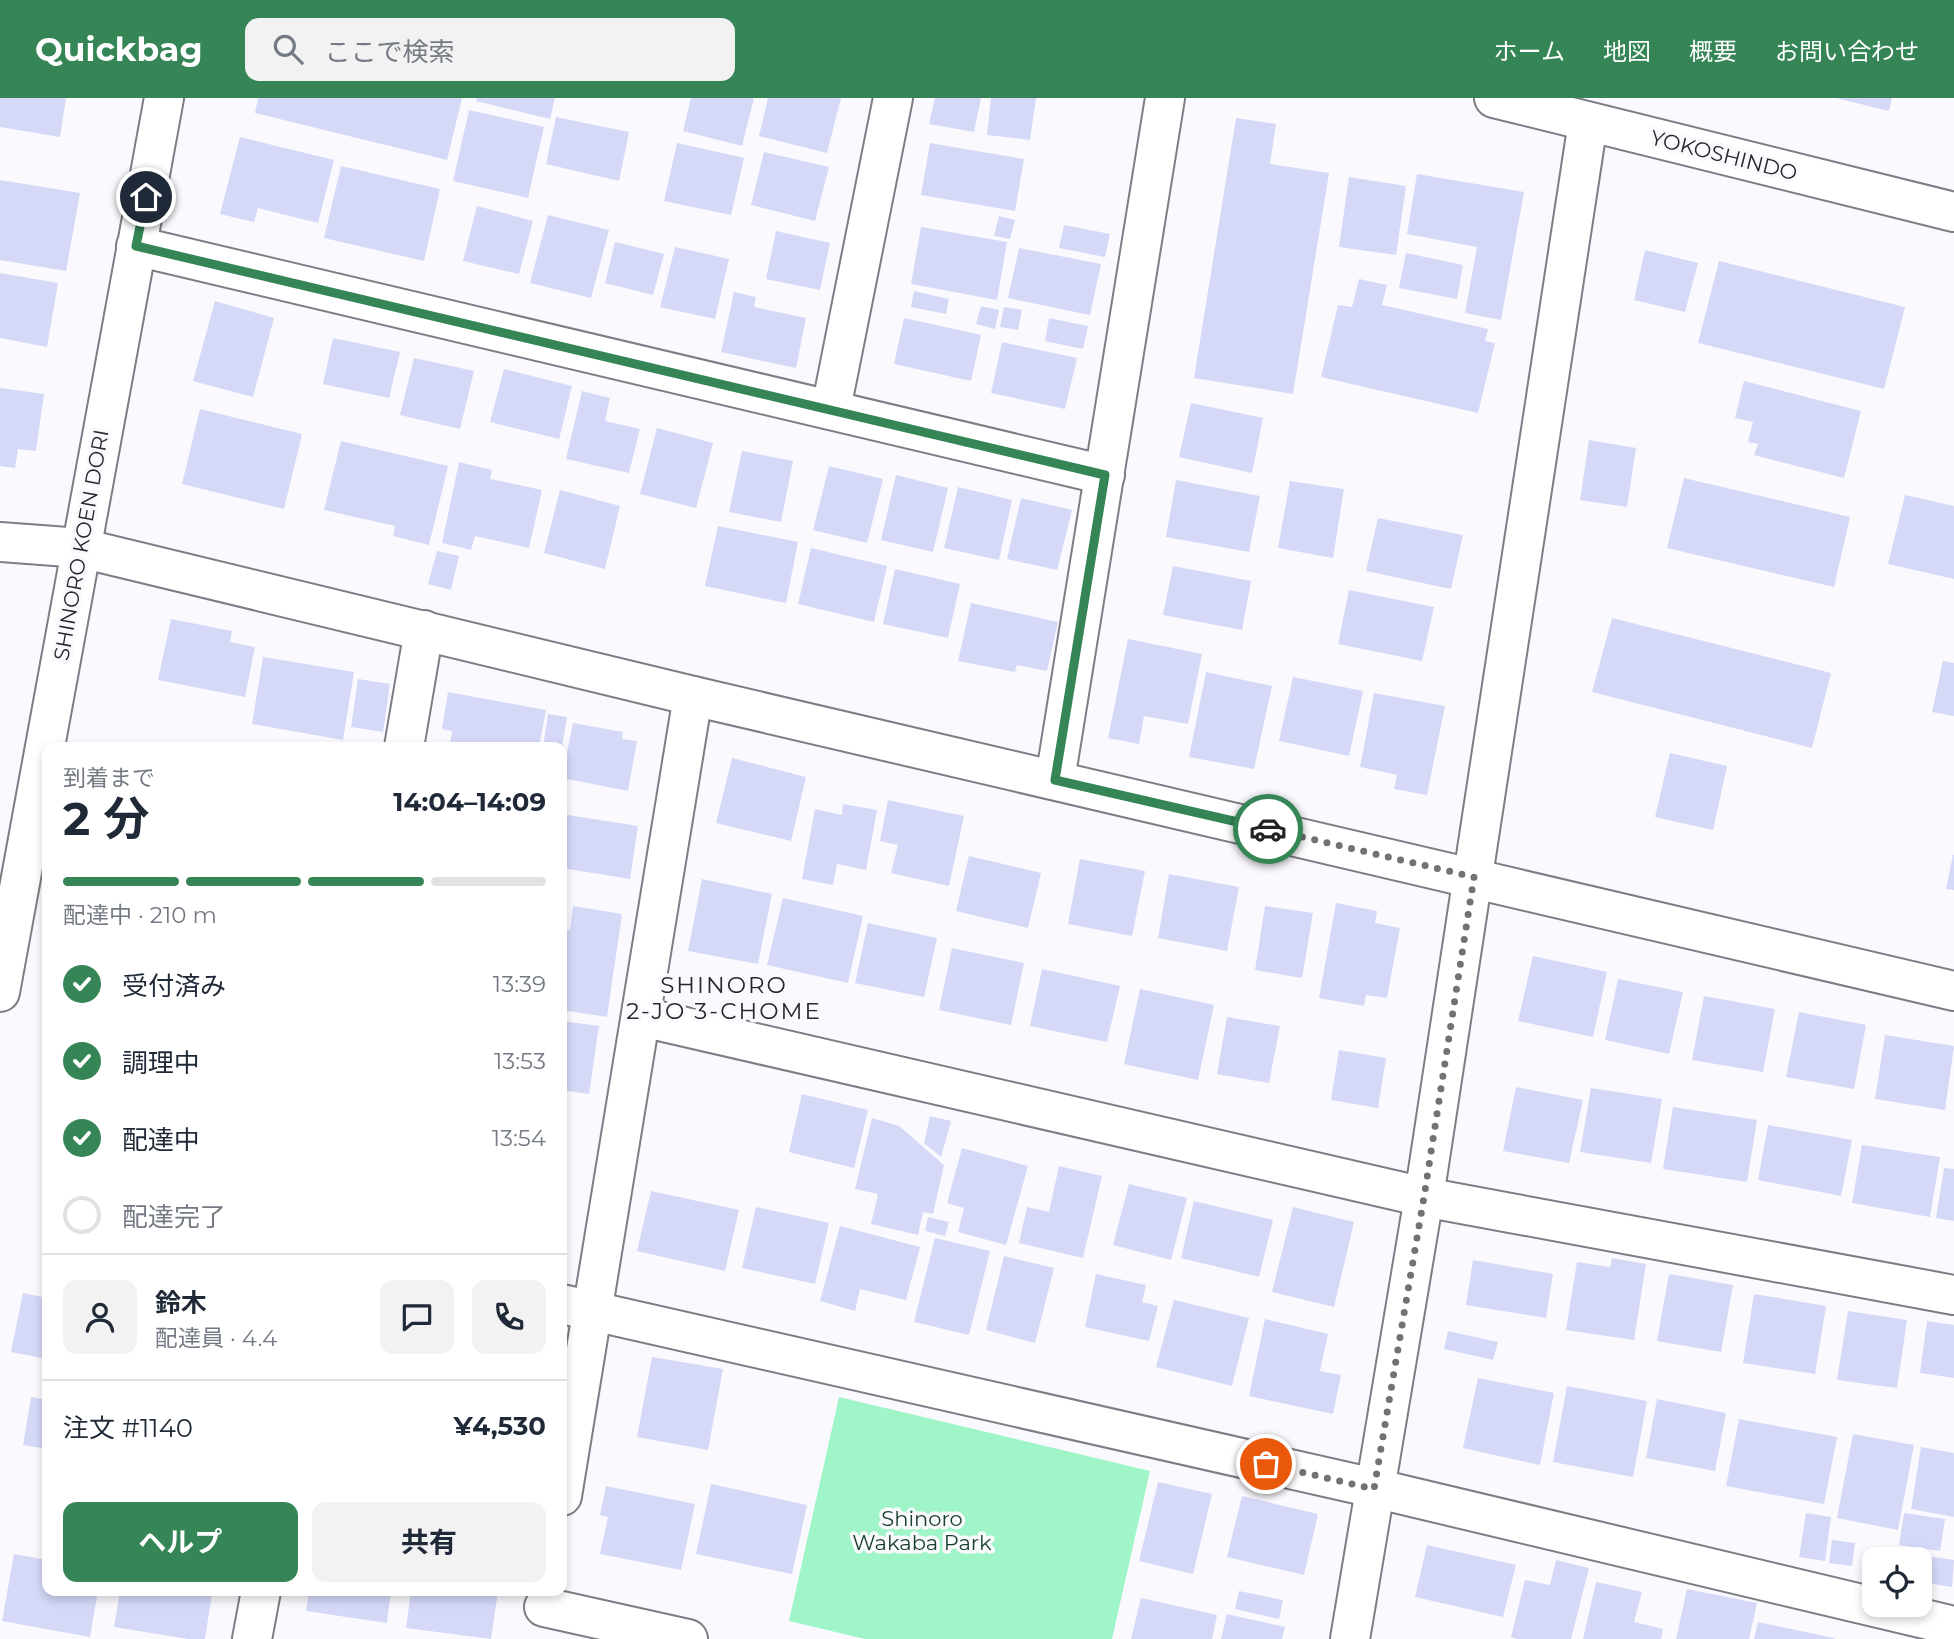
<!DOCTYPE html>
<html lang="ja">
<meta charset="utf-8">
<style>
:root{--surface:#fff;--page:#f2f2f3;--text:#1f2937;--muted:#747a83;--line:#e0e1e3;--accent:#358556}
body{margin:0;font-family:Montserrat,"Noto Sans JP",sans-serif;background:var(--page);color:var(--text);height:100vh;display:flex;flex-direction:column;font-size:26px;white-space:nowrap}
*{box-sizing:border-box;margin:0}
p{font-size:23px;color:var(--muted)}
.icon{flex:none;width:38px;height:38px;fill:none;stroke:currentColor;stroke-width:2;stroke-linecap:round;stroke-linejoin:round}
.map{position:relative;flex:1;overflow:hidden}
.panel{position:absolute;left:42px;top:644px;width:525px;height:854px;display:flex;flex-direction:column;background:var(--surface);border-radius:14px;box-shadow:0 4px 10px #0003}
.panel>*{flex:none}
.buttons{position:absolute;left:1862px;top:1449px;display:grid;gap:14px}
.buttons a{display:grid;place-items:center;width:70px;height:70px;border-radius:14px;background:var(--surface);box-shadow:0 4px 10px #0003;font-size:35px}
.pin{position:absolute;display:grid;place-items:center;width:60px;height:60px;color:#fff;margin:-30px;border:4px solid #fff;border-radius:50%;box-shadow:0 2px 7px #0007}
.courier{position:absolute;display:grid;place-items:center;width:70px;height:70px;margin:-35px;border:5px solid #358556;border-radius:50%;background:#fff;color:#222;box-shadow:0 2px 9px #0007}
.summary em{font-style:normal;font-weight:700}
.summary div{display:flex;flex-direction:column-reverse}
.summary{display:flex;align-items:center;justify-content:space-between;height:119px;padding:0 21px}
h1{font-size:46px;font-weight:700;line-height:52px}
.bar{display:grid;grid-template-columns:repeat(4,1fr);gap:10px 7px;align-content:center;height:84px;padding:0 21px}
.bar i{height:9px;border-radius:5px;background:var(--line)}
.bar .on{background:var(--accent)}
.bar p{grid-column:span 4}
.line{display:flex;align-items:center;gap:18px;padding:0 21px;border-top:2px solid var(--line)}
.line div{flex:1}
.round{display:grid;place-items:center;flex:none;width:74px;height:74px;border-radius:14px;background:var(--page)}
ol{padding:0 21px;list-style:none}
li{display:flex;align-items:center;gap:21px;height:77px}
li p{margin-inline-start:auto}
li .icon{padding:7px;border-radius:50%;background:var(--accent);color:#fff;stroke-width:4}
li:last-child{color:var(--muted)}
li i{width:38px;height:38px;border:4px solid var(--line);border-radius:50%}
.primary-button{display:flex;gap:14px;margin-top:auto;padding:14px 21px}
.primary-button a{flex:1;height:80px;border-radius:14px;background:var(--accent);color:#fff;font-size:28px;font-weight:700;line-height:80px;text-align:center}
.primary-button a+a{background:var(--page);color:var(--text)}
header{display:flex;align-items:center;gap:42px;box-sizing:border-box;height:98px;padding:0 35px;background:var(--accent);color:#fff}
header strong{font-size:33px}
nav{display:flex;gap:38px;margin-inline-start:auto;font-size:24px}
.search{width:490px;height:63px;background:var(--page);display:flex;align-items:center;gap:18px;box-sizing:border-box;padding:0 24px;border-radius:14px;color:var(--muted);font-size:26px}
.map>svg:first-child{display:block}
.green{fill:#a0f5c8}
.building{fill:#d5d8f7}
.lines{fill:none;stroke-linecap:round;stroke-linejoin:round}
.minor-casing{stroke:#7d7d86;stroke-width:42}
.tertiary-casing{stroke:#7d7d86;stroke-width:42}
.minor{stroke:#fff;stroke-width:38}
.tertiary{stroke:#fff;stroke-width:38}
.done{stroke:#727276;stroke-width:7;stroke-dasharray:0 12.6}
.route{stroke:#358556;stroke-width:9}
.labels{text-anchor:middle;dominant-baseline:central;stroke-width:7;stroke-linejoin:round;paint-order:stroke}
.street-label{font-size:21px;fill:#28282c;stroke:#fafafe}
.park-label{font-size:21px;fill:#173e2b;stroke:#fafafe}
.neighbourhood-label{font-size:23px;letter-spacing:2px;fill:#28282c;stroke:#fafafe}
</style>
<header>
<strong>Quickbag</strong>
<div class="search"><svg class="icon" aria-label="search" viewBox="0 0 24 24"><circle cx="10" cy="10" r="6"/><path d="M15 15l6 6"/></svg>ここで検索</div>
<nav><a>ホーム</a><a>地図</a><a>概要</a><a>お問い合わせ</a></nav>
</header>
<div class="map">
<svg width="1954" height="1541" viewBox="0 0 1954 1541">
<rect width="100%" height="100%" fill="#fafafe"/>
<polygon class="green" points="839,1299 1150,1373 1112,1541 865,1541 789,1523"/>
<g class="building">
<polygon points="0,0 66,0 60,39 0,29"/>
<polygon points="258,0 462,0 447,62 255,15"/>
<polygon points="477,0 555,0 550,21 476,3"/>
<polygon points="691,0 754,0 742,48 683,33"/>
<polygon points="768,0 841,0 827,55 759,38"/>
<polygon points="935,0 981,0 974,34 929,26"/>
<polygon points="991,0 1036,0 1030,42 987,37"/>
<polygon points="1836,0 1892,0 1889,13"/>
<polygon points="469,12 544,29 528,100 453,83"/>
<polygon points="556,19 629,34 619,83 546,66"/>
<polygon points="1236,20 1276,26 1270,66 1329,75 1293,296 1194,280"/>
<polygon points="240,39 334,62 318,125 258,110 254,124 220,116"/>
<polygon points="677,45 744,60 731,117 664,103"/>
<polygon points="930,45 1024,61 1015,113 921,97"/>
<polygon points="764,54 829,69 815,123 751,107"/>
<polygon points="341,68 440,91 424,163 324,140"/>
<polygon points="1417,76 1524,94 1501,222 1465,215 1477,149 1407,136"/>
<polygon points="1349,79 1406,88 1396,157 1339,149"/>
<polygon points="0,82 80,95 66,173 0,162"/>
<polygon points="477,108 533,123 519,176 463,163"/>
<polygon points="548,117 609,132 591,200 530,185"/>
<polygon points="999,118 1015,122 1010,141 994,138"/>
<polygon points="1064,127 1110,136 1105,159 1059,150"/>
<polygon points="921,129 1007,144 997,202 911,186"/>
<polygon points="776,133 830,145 820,192 766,181"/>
<polygon points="615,144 664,156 653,197 605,185"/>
<polygon points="675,149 729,161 715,221 660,209"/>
<polygon points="1019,150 1101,166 1090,217 1008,200"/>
<polygon points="1645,152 1698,165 1685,214 1634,202"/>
<polygon points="1406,155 1463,167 1457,201 1399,190"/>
<polygon points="1719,163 1905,209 1884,291 1698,245"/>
<polygon points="0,175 58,185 47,249 0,240"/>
<polygon points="1359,181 1387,187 1382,207 1488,231 1485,243 1495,245 1478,315 1321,279 1338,207 1352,209"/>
<polygon points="914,193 949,201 946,216 911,209"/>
<polygon points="734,194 756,199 754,209 806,220 796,270 721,254"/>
<polygon points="215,203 274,220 253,299 193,283"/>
<polygon points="981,208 999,212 995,231 976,226"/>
<polygon points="1004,209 1022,212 1018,232 1000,229"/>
<polygon points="904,220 981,237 971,283 894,266"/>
<polygon points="1049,220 1088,228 1083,251 1045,243"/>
<polygon points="333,240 400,254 389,300 323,286"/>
<polygon points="1002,244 1077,260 1065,311 991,295"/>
<polygon points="414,260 474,273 460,331 400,317"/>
<polygon points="504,271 572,288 559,341 490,324"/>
<polygon points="1744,283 1861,313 1844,380 1754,357 1758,346 1748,344 1753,324 1735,320"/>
<polygon points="0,290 44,296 36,353 18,351 15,370 0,368"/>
<polygon points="582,293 610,300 605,323 640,331 629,375 566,361"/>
<polygon points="1191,305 1263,320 1252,375 1179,359"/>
<polygon points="200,311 302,336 284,411 182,386"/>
<polygon points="657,330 713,345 696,410 640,396"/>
<polygon points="1589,342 1636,350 1627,409 1580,402"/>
<polygon points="341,343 448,368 429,447 393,438 395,428 324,412"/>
<polygon points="742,353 793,363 781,424 729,414"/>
<polygon points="459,364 492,372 490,381 542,392 529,450 475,438 471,452 442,445"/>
<polygon points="829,368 883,381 867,445 813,432"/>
<polygon points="896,377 948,390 933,454 881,442"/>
<polygon points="1684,380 1850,419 1834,489 1667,450"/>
<polygon points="1176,382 1260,398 1249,454 1166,439"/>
<polygon points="1290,383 1344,391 1333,460 1278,450"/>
<polygon points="958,389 1012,402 999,462 944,450"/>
<polygon points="560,392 620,408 605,471 544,455"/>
<polygon points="1905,397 1954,408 1954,481 1888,466"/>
<polygon points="1021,400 1072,412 1057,472 1007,461"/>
<polygon points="1378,420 1463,437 1451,491 1366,473"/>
<polygon points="718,428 798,444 786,505 705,488"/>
<polygon points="811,450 887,468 874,524 798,506"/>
<polygon points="437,453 459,458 451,492 428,486"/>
<polygon points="1173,468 1251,483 1242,532 1163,517"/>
<polygon points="895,471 960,486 948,540 883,526"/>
<polygon points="1349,492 1434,509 1422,563 1338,546"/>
<polygon points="971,505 1058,524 1047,573 1017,567 1015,574 958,563"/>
<polygon points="1612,520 1831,575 1812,650 1592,594"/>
<polygon points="171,521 232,533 230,544 255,549 245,599 158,582"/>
<polygon points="1128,541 1202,556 1188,626 1144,618 1139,646 1108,640"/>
<polygon points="263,559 354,574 343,642 252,626"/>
<polygon points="1943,563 1954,565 1954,618 1932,614"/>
<polygon points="1206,574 1272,588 1254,671 1189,659"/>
<polygon points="1293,579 1363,593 1349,658 1279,643"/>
<polygon points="358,581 390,586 383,634 351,629"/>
<polygon points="448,594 546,612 539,649 450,648 452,633 442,631"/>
<polygon points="1374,595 1445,608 1427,697 1394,691 1397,677 1360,669"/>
<polygon points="548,616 567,619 562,649 543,649"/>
<polygon points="573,625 623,634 622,641 637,643 628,693 562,680"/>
<polygon points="1670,655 1727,668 1713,732 1655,719"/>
<polygon points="732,660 806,679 791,743 716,725"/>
<polygon points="888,702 964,718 949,788 891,775 898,747 880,743"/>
<polygon points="843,706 877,712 866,772 837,766 833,787 802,781 815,711 842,717"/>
<polygon points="562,716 638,728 630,781 562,770"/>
<polygon points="1953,757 1954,757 1954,792 1946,791"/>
<polygon points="969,758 1041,775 1028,830 956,813"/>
<polygon points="1080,761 1145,773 1132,838 1068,826"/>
<polygon points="1169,776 1239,789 1227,853 1158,840"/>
<polygon points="702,781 772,796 758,866 688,853"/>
<polygon points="783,800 863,818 848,885 767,867"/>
<polygon points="1336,805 1377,813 1375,825 1400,830 1387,900 1366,897 1364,908 1319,900"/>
<polygon points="573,808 622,816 607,919 562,912 562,831 570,832"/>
<polygon points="1265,808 1313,815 1302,880 1255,872"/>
<polygon points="868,825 937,840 924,899 855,885"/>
<polygon points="952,850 1024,865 1011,927 939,912"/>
<polygon points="1533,858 1607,874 1593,939 1518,923"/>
<polygon points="1042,871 1120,888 1107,944 1030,928"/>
<polygon points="1618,881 1683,894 1669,956 1605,942"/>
<polygon points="1140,891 1214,907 1198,982 1124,966"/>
<polygon points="1704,898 1775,911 1763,974 1692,962"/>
<polygon points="1799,914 1866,927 1854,991 1786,979"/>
<polygon points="1227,919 1280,928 1269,985 1217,976"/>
<polygon points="562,923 599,928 589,996 562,992"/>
<polygon points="1885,937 1954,948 1945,1012 1875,1001"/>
<polygon points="1339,952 1386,960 1378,1010 1331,1002"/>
<polygon points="1516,989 1583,1002 1569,1065 1503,1053"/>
<polygon points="1591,990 1662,1001 1651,1065 1580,1054"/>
<polygon points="802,996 868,1012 854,1070 789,1054"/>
<polygon points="1673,1009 1757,1022 1747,1084 1663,1071"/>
<polygon points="930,1018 951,1023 941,1059 924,1045"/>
<polygon points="872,1020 899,1028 944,1067 933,1116 923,1114 918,1137 871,1126 878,1096 855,1091"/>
<polygon points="1768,1027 1852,1042 1841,1098 1758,1082"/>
<polygon points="1862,1047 1940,1059 1930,1119 1852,1105"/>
<polygon points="962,1050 1028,1068 1006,1147 958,1134 964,1110 947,1105"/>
<polygon points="1059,1068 1102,1078 1083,1160 1019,1145 1027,1109 1049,1114"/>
<polygon points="1944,1070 1954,1071 1954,1123 1936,1120"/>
<polygon points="1129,1086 1187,1100 1171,1162 1113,1147"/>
<polygon points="651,1093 739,1112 725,1173 637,1153"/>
<polygon points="1194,1103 1273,1122 1259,1179 1181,1160"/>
<polygon points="756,1109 829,1125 815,1186 742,1170"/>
<polygon points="1293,1109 1354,1124 1334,1209 1272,1194"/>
<polygon points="928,1119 949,1124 945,1138 925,1133"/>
<polygon points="840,1128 920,1149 906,1202 860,1191 855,1213 820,1203"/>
<polygon points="935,1140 990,1153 969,1237 914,1224"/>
<polygon points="1004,1158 1054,1170 1035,1245 986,1232"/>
<polygon points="1612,1160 1646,1166 1634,1242 1566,1232 1577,1164 1610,1169"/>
<polygon points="1473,1162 1553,1176 1546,1220 1466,1207"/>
<polygon points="1096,1176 1146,1187 1142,1204 1158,1208 1149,1243 1085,1229"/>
<polygon points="1669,1176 1733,1187 1721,1254 1657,1243"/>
<polygon points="23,1195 47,1200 47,1261 11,1254"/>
<polygon points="1754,1196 1826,1208 1815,1276 1743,1265"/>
<polygon points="1174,1202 1249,1220 1232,1288 1156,1269"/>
<polygon points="1848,1213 1907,1222 1897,1290 1837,1282"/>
<polygon points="1265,1221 1328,1236 1320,1273 1341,1277 1333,1316 1249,1298"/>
<polygon points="1927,1223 1954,1227 1954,1280 1920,1275"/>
<polygon points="1448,1233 1498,1244 1493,1262 1444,1251"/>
<polygon points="652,1259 723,1271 708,1352 637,1339"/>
<polygon points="1478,1280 1554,1295 1540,1367 1463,1350"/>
<polygon points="1567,1288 1647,1303 1633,1379 1553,1364"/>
<polygon points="31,1299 47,1302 47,1351 23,1347"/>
<polygon points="1657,1301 1726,1315 1715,1373 1646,1360"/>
<polygon points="1739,1321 1837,1339 1824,1406 1726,1388"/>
<polygon points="1853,1336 1914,1347 1898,1432 1837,1420"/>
<polygon points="1921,1349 1954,1355 1954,1419 1911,1411"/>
<polygon points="1158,1384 1212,1396 1193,1476 1139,1463"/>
<polygon points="711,1386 807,1407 792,1476 696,1456"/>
<polygon points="606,1388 695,1406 681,1472 600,1456 608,1419 600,1417"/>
<polygon points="1242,1398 1318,1416 1304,1477 1227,1459"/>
<polygon points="1806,1415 1831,1419 1825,1463 1799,1459"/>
<polygon points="1904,1415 1945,1421 1940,1453 1899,1447"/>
<polygon points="1832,1442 1855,1445 1852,1468 1829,1465"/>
<polygon points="1427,1447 1516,1467 1503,1519 1415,1499"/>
<polygon points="14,1456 47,1462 47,1493 98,1493 90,1539 2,1523"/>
<polygon points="1913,1456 1954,1462 1952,1489 1920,1484 1920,1461 1912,1461"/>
<polygon points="1556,1462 1589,1470 1571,1541 1517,1541 1511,1539 1525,1482 1550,1487"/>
<polygon points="1596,1484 1642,1494 1634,1524 1663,1531 1661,1541 1583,1541"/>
<polygon points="1687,1491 1757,1505 1749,1541 1676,1541"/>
<polygon points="120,1493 192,1493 212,1496 205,1541 188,1541 114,1529"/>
<polygon points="309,1493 391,1493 387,1525 306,1513"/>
<polygon points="411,1493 498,1493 491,1541 406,1530"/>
<polygon points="1239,1493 1283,1502 1279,1521 1235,1511"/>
<polygon points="1141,1500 1217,1517 1212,1541 1131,1541"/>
<polygon points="1227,1516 1285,1529 1282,1541 1221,1541"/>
<polygon points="1758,1524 1834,1540 1834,1541 1754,1541"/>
</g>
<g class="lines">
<g class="minor-casing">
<g id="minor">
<polyline points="136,148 1105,377"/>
<polyline points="831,311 893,0"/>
<polyline points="0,444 81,450 693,598 1954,893"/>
<polyline points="404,649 424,532"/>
<polyline points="1055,682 1165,0"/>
<polyline points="642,919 1424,1099 1954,1197"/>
<polyline points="562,1206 1374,1390 1954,1528"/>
<polyline points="562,1398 693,598"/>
<polyline points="544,1509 688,1541"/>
<polyline points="252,1541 261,1493"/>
<polyline points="1350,1541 1424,1099 1588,24"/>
</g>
</g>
<g class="tertiary-casing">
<g id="tertiary">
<polyline points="1494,0 1954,114"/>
<polyline points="0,894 164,0"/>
</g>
</g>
<use href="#minor" class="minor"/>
<use href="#tertiary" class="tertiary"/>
</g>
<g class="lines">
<polyline class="done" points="1266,1366 1374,1391 1424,1099 1474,779 1268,731"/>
<polyline class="route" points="146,99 136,148 1105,377 1055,682 1268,731"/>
</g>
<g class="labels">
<g class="street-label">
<text transform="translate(1724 57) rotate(14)">YOKOSHINDO</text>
<text transform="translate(81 447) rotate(-80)">SHINORO KOEN DORI</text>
</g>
<g class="park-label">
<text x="922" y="1420">Shinoro<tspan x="922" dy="24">Wakaba Park</tspan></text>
</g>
<g class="neighbourhood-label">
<text x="724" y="887">SHINORO<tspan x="724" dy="26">2-JO 3-CHOME</tspan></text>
</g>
</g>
</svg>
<div class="buttons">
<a><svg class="icon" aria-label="locate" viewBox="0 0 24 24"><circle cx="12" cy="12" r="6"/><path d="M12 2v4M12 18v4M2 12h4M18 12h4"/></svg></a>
</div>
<div class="pin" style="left:1266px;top:1366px;background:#ea580c"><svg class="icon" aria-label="bag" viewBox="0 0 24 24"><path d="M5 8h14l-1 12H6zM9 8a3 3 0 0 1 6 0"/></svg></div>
<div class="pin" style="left:146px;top:99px;background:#1f2937"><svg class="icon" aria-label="home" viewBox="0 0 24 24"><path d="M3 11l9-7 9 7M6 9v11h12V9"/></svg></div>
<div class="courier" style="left:1268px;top:731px"><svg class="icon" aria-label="car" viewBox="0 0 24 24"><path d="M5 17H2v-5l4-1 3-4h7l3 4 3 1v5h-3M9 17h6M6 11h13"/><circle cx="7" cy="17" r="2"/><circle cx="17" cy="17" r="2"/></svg></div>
<section class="panel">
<div class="summary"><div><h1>2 分</h1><p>到着まで</p></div><em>14:04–14:09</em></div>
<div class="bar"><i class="on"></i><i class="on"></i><i class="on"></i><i></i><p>配達中 · 210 m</p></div>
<ol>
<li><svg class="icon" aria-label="check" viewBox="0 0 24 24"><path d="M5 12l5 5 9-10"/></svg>受付済み<p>13:39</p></li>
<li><svg class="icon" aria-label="check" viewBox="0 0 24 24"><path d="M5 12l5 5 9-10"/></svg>調理中<p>13:53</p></li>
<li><svg class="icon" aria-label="check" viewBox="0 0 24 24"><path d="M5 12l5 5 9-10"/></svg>配達中<p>13:54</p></li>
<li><i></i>配達完了</li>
</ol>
<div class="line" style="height:126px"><a class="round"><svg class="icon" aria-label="person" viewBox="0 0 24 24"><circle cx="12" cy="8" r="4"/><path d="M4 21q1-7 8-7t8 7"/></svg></a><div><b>鈴木</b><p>配達員 · 4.4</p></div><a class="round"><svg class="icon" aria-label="chat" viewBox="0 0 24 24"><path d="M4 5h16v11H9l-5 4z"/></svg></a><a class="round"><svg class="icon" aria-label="phone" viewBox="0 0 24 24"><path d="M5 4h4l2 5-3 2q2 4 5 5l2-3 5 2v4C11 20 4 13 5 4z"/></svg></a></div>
<div class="line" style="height:91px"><div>注文 #1140</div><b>¥4,530</b></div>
<div class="primary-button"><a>ヘルプ</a><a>共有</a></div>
</section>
</div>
